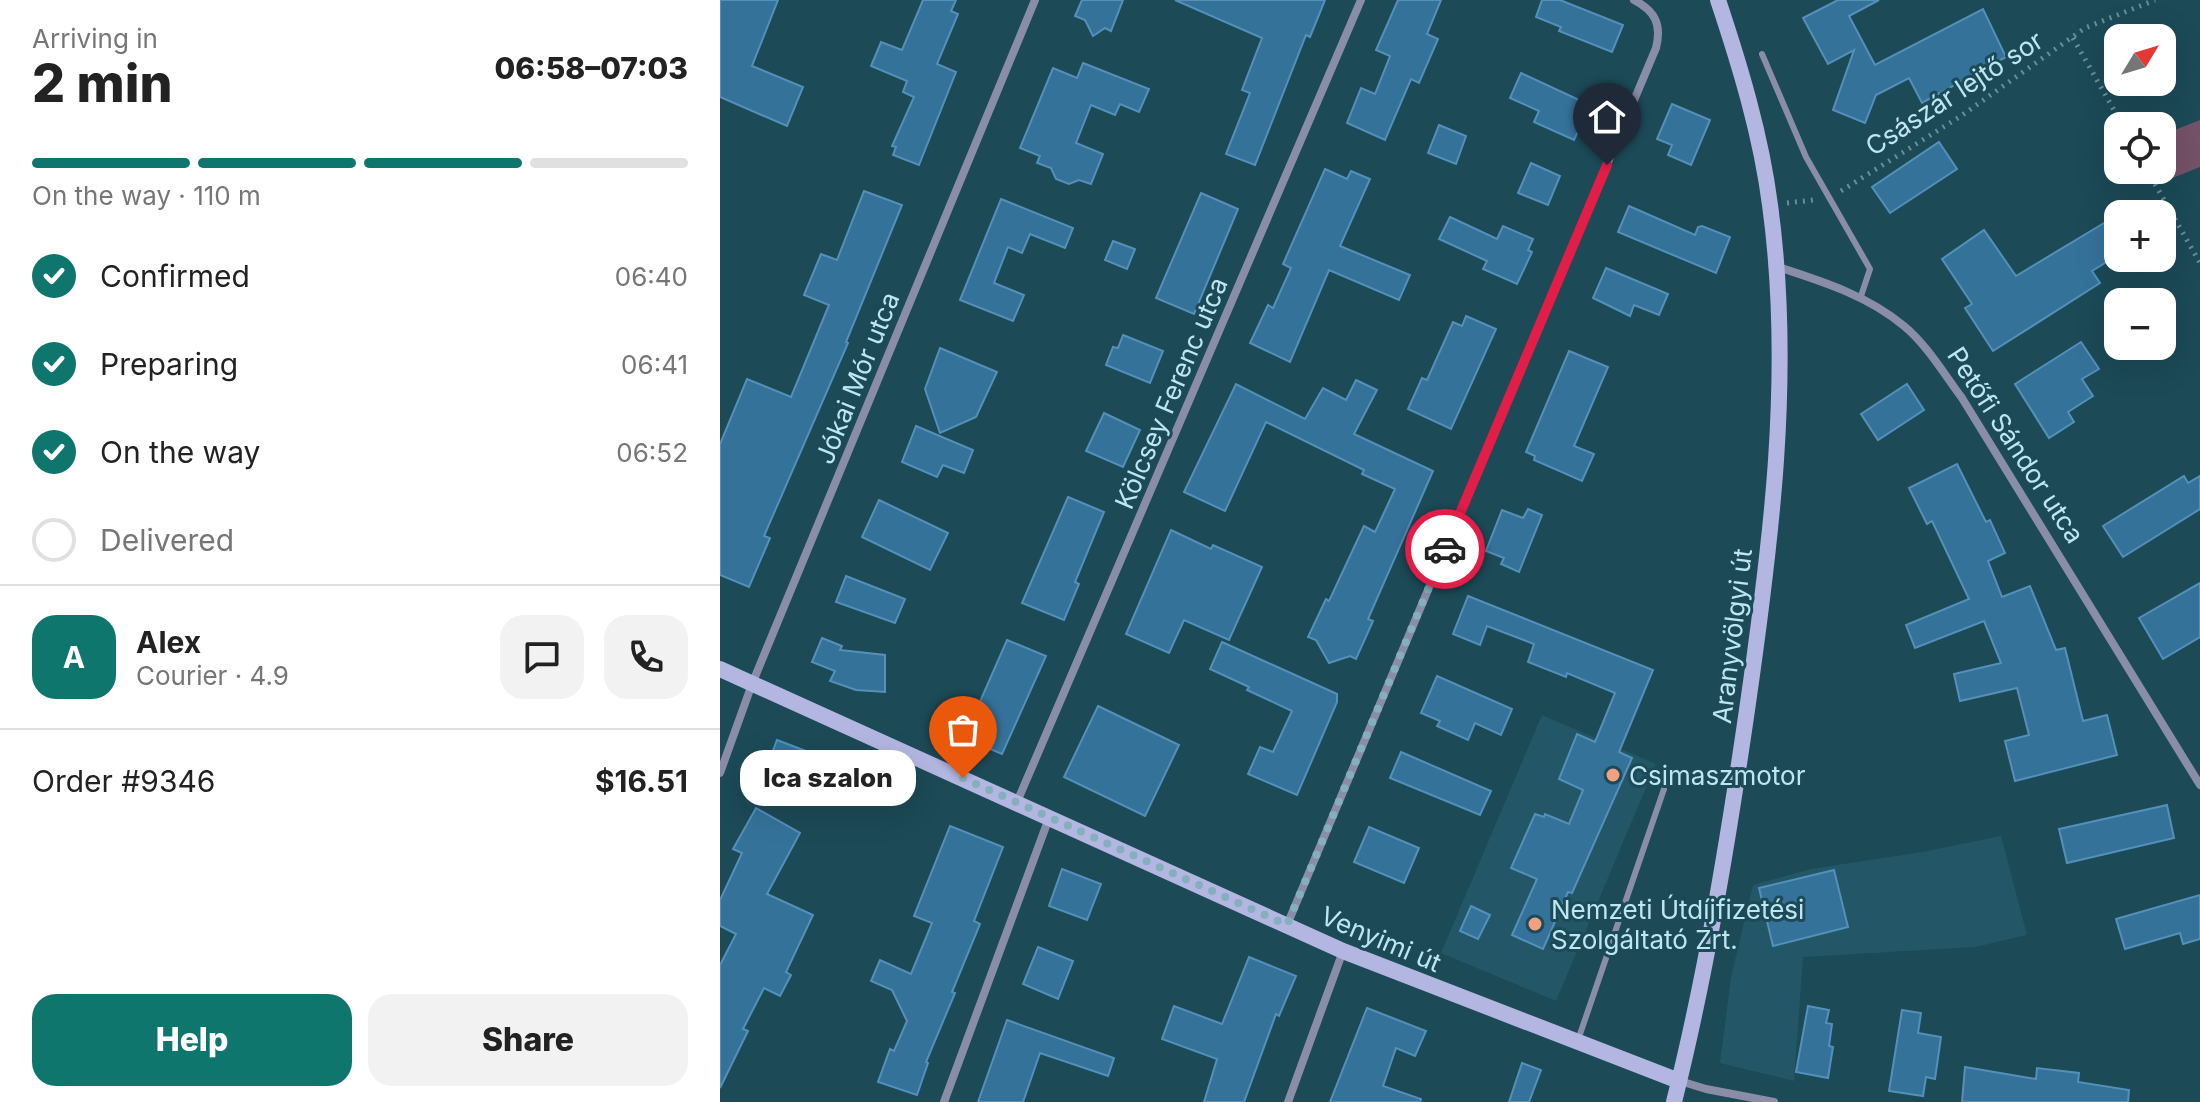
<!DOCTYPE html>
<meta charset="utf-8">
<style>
:root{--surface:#fff;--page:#f2f2f2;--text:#222;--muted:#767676;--line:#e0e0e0;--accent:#0f766e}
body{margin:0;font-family:Inter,sans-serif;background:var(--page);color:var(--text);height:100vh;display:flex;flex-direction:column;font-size:30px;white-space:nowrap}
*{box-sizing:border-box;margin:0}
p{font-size:26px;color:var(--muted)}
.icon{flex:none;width:44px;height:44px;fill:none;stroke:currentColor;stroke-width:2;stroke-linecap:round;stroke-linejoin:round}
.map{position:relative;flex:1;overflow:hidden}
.details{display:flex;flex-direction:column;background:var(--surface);width:720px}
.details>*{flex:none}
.needle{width:52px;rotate:52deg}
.tools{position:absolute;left:1384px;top:24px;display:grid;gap:16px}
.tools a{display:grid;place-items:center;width:72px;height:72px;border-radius:16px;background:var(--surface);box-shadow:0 8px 32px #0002;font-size:40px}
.pin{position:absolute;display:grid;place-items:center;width:68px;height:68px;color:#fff;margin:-82px -34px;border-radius:50% 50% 50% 0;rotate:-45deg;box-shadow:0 0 8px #0007}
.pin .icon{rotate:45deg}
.courier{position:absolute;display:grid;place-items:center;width:80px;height:80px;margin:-40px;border:6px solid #e11d48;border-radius:50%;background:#fff;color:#222;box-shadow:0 2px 10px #0007}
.bubble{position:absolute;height:56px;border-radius:24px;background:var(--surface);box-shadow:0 8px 32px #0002;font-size:26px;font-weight:800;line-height:56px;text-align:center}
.headline em{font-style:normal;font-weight:800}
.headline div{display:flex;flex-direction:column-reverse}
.headline{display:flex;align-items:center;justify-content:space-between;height:136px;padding:0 32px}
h1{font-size:52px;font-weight:800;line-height:60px}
.bar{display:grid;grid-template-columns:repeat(4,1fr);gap:12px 8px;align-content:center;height:96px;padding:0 32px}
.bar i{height:10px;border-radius:6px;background:var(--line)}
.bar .current{background:var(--accent)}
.bar p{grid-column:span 4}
.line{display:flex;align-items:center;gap:20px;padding:0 32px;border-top:2px solid var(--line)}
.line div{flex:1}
.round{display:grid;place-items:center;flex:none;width:84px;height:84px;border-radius:24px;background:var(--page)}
ol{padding:0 32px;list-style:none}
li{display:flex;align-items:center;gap:24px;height:88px}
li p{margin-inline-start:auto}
li .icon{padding:8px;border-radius:50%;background:var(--accent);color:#fff;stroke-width:4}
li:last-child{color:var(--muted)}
li i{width:44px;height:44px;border:4px solid var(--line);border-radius:50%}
.cta{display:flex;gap:16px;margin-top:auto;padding:16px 32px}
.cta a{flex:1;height:92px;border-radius:24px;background:var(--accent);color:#fff;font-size:32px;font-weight:800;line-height:92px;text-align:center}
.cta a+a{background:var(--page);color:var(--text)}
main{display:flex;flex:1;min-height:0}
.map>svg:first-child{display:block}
.built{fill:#235767}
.green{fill:#745268}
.building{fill:#35729a;stroke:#5390ba;stroke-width:2}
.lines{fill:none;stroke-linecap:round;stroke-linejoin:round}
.path{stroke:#648f9c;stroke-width:5;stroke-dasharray:2 6;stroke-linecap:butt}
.lane{stroke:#8a8da8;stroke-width:6}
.street{stroke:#8a8da8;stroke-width:8}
.secondary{stroke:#b2b6e1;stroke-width:16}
.done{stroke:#85afbc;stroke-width:8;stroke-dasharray:0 14.4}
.route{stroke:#e11d48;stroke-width:10}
.poi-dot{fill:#f3a082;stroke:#1c4a57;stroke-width:3}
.labels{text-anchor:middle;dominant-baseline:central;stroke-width:6;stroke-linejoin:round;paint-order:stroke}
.street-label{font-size:26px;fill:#bde5f2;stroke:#1c4a57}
.poi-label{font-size:26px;fill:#bde5f2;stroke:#1c4a57;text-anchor:start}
</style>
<main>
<section class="details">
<div class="headline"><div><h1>2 min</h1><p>Arriving in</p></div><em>06:58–07:03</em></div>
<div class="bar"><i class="current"></i><i class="current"></i><i class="current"></i><i></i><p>On the way · 110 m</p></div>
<ol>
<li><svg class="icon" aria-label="check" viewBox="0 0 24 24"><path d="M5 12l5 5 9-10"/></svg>Confirmed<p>06:40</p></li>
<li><svg class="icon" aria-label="check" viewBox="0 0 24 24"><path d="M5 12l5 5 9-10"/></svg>Preparing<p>06:41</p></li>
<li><svg class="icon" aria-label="check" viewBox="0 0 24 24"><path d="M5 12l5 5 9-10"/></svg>On the way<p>06:52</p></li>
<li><i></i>Delivered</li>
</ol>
<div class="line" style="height:144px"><b class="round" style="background:var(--accent);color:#fff">A</b><div><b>Alex</b><p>Courier · 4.9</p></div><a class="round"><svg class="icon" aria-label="chat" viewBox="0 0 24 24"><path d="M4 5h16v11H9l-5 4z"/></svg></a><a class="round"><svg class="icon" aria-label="phone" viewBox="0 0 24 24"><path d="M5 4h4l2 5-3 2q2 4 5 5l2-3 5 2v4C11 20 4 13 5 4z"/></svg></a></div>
<div class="line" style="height:104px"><div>Order #9346</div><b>$16.51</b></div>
<div class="cta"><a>Help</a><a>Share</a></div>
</section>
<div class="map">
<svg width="1480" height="1102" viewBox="0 0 1480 1102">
<rect width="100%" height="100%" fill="#1c4a57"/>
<g class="built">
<polygon points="822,715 936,764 836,1001 721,953"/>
<polygon points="1281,836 1307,935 1255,947 1083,957 1074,1081 1000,1063 1011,977 1033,885 1091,869 1202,852"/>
</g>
<polygon class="green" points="1480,120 1480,167 1440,183 1433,170 1442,170 1442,135"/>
<g class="building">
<polygon points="0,0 58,0 32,66 83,87 67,126 0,97"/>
<polygon points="203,0 236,0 231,11 238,14 217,64 236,72 199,165 173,155 176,147 172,146 194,97 183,92 187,81 151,66 161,42 182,50"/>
<polygon points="362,0 403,0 391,31 385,28 373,36 365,20 355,16"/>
<polygon points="455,0 605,0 590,37 586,35 535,165 506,154 530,93 522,90 542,38"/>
<polygon points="678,0 721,0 707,34 718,39 699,83 691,79 665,140 627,123 641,88 655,94 670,56 656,50"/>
<polygon points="822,0 840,0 903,25 892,52 839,31 841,27 816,17"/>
<polygon points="1118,0 1159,0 1129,16 1155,65 1263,9 1286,57 1202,103 1189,78 1156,95 1145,123 1113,110 1134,50 1108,64 1083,18"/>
<polygon points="363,63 429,89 419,112 400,104 395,115 371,105 356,143 383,154 371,184 359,180 349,184 336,179 331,168 317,163 320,156 300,148 333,68 357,78"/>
<polygon points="801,73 870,105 854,140 814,122 819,111 790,98"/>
<polygon points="952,104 990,120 971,165 948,155 952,145 937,139"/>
<polygon points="719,125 746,136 736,164 708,153"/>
<polygon points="1219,142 1237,169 1170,213 1152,187"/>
<polygon points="811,163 840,176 828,205 798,193"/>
<polygon points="605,169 627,179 631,171 650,179 620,246 690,275 679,300 609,270 570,362 530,343 548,305 553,308 571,268 563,264"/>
<polygon points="144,191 182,205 126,342 128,343 44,536 50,538 29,587 0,575 0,444 27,379 71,397 109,305 84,295 101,254 117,260"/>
<polygon points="481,193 518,209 474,314 436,298"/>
<polygon points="281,199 353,228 345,248 310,234 302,253 288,247 274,283 304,295 293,321 240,300"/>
<polygon points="909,206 975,235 978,227 982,226 1010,237 996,273 898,232"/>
<polygon points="730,217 777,239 783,226 813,239 808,250 812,252 797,284 763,269 767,261 719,239"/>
<polygon points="1384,223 1398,245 1398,255 1372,271 1380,283 1273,351 1245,308 1252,304 1222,259 1264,230 1296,276"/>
<polygon points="393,241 415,249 407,269 385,260"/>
<polygon points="886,268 948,294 939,315 914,305 910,316 873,298"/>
<polygon points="746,316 776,329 731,429 688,409 702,378 707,380 733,322 742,326"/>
<polygon points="403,335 443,351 430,383 386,365 393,347 398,348"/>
<polygon points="1361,342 1379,369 1362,379 1373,396 1348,412 1354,422 1329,438 1295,384"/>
<polygon points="220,348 277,372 256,417 220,433 205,389"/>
<polygon points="849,351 888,367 854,446 874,454 862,481 814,460 815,456 806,452"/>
<polygon points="636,380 657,390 634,434 713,471 648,619 653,621 636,659 630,656 609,663 596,640 588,637 606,599 609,601 644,526 655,532 675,489 642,474 644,470 546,422 505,511 464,492 516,384 585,419 603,388 626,400"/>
<polygon points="1187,384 1204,410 1158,440 1141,414"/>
<polygon points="384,413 420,430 403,467 366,451"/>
<polygon points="196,426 253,450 244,473 223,465 217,477 182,462"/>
<polygon points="1237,464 1266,522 1270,520 1285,553 1268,561 1282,597 1310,586 1336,650 1345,648 1363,721 1387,715 1397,755 1295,781 1285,741 1309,735 1297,688 1240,701 1234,674 1281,663 1264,621 1195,648 1186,625 1249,599 1212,521 1207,524 1189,488"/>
<polygon points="1464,476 1468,483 1480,476 1480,509 1403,557 1383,526"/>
<polygon points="348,497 384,512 355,582 359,584 344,620 302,603"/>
<polygon points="159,500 228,533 210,570 142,537"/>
<polygon points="808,509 822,515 799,572 781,564 784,558 766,551 782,510 803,518"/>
<polygon points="451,530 491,549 493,545 542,567 509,640 464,620 449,653 406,634"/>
<polygon points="126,576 185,599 175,623 116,602"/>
<polygon points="1480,583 1480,637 1443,659 1419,618"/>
<polygon points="748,596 933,670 899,752 912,758 852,893 848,892 823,949 792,935 817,879 791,868 815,814 824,817 825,814 849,824 863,790 839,779 857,734 875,742 895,693 847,673 846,677 808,662 814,644 767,626 760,645 733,634"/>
<polygon points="102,638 122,646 120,650 165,655 165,692 136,690 110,681 115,671 92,662"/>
<polygon points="287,640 326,656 282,754 244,738"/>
<polygon points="502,642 617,694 617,702 577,795 528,774 540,747 553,752 572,711 527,690 529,687 490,669"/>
<polygon points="717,676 792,709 781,735 755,723 748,740 717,726 720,721 701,713"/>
<polygon points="378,706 459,745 425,816 344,777"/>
<polygon points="57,740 115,762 106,785 99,782 98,786 47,766"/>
<polygon points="681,752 771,791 760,815 670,778"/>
<polygon points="1447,805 1454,838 1347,863 1339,829"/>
<polygon points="36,808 80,833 47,894 93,915 66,972 71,975 60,996 44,988 23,1029 28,1031 0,1088 0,965 16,934 0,926 0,900 22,853 13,849"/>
<polygon points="230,826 283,847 254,921 260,924 232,992 235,993 206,1062 208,1063 197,1095 158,1082 170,1049 174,1051 187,1021 172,990 151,981 160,960 191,974 212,923 194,916"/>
<polygon points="649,827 699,848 684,883 634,862"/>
<polygon points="342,869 381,884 367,920 329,906"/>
<polygon points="1114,870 1128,927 1053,946 1039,888"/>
<polygon points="1480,895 1480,939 1463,944 1460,933 1405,949 1396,919"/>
<polygon points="751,906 770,915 758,939 740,931"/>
<polygon points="318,947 353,961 338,999 303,984"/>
<polygon points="529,957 576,976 559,1016 556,1014 524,1102 484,1102 497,1059 442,1039 454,1006 502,1024"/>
<polygon points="1088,1006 1109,1010 1106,1023 1112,1024 1109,1046 1113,1047 1108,1078 1076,1072"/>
<polygon points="647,1008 706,1031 695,1056 676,1048 663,1086 701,1099 700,1102 610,1102"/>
<polygon points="1182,1010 1201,1013 1198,1033 1221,1037 1215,1079 1206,1077 1203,1096 1169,1091"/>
<polygon points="287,1020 394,1058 388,1076 320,1053 303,1102 258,1102"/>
<polygon points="802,1063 821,1070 809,1102 789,1102"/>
<polygon points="1245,1067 1316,1079 1317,1068 1359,1073 1358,1082 1409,1090 1408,1102 1242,1102"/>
</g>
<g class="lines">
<g class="path">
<polyline points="1353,38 1403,126"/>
<polyline points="1427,170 1480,263"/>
<polyline points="1121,191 1241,116 1365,28 1435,0"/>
<polyline points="1067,203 1093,200"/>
</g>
<g class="lane">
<polyline points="1042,54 1086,157 1150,269 1141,296"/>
<polyline points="858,1040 944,789"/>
</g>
<g class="street">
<path d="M1055 266C1101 281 1147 295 1184 326 1207 345 1224 374 1242 398L1480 785"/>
<polyline points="0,773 32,684 315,0"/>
<polyline points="297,802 641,0"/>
<path d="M567 925 936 48C942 24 935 11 914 0"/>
<polyline points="960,1081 986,1089 1054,1102"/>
<polyline points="224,1102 329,818"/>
<polyline points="568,1102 623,951"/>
</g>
<g class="secondary">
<polyline points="0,669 623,951 959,1081"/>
<path d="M954 1102C986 974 1008 841 1027 710 1051 544 1073 373 1050 205 1041 135 1020 66 998 0"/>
</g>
</g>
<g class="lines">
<polyline class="done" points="243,778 567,925 725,549"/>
<polyline class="route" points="725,549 887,165"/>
</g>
<g class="poi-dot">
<circle cx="893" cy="775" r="8"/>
<circle cx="815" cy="924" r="8"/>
</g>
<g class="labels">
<g class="street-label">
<text transform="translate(1234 93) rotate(-33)">Császár lejtő sor</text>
<text transform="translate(137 378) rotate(-68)">Jókai Mór utca</text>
<text transform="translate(451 393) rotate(-67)">Kölcsey Ferenc utca</text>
<text transform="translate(1296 445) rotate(57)">Petőfi Sándor utca</text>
<text transform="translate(1012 636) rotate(-83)">Aranyvölgyi út</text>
<text transform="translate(661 939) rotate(23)">Venyimi út</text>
</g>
<g class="poi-label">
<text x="909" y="775">Csimaszmotor</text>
<text x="831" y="909">Nemzeti Útdíjfizetési<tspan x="831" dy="30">Szolgáltató Zrt.</tspan></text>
</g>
</g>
</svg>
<div class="tools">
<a><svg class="needle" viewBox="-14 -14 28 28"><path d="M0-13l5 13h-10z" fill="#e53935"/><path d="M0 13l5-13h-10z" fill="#767676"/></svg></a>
<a><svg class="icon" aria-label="locate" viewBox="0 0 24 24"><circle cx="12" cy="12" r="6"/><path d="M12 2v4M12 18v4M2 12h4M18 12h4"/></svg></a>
<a>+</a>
<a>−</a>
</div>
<div class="pin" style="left:243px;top:778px;background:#ea580c"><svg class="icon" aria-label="bag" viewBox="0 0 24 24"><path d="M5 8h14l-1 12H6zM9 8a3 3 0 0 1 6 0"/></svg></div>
<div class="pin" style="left:887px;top:165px;background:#1f2937"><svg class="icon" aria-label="home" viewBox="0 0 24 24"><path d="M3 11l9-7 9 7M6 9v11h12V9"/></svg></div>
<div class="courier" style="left:725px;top:549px"><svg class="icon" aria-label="car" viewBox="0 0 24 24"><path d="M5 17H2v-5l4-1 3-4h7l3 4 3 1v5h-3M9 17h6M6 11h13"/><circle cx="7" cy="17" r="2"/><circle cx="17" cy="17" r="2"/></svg></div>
<div class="bubble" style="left:20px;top:750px;width:176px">Ica szalon</div>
</div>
</main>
